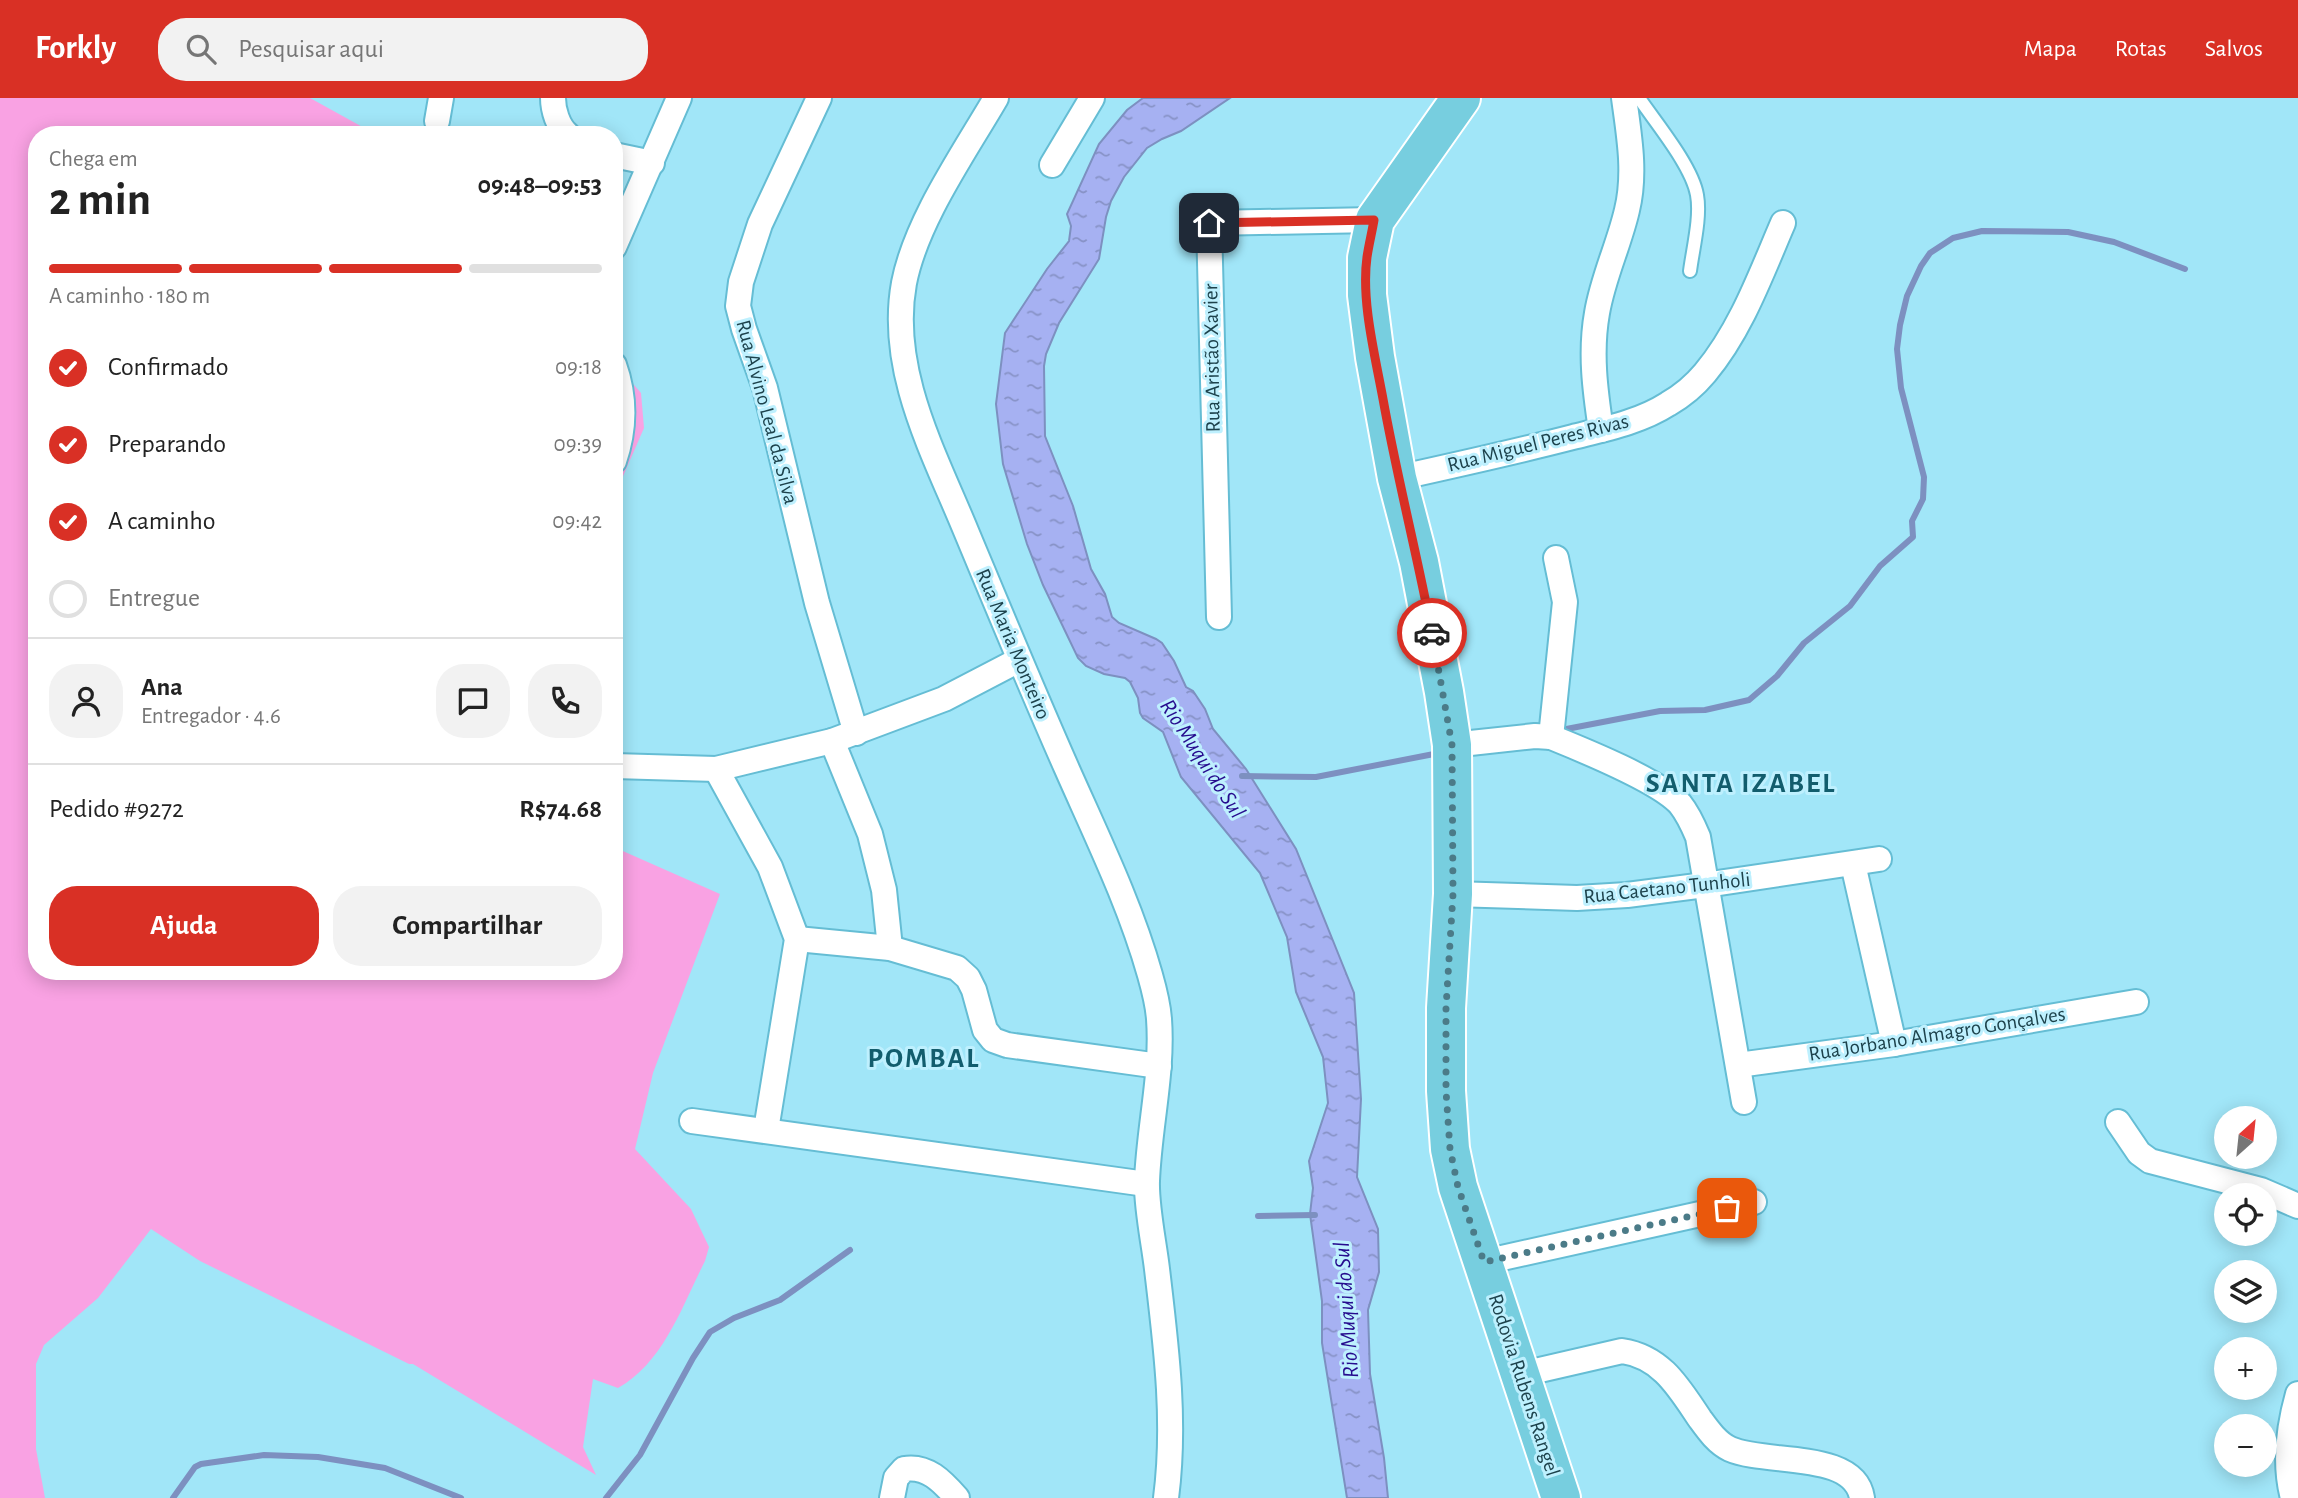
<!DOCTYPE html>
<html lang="pt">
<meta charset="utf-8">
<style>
:root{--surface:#fff;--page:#f2f2f2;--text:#222;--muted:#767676;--line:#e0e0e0;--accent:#d93025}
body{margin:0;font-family:"Alegreya Sans",sans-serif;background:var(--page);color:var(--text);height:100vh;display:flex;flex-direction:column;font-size:26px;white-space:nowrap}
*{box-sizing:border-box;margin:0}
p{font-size:23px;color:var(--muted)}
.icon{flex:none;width:38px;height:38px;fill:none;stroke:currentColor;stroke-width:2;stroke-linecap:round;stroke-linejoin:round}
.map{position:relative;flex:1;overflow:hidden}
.drawer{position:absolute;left:28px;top:28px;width:595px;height:854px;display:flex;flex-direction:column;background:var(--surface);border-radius:28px;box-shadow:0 4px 18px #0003}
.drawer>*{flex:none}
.needle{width:46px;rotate:27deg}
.tools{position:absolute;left:2214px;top:1008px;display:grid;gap:14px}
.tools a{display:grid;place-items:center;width:63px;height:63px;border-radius:50%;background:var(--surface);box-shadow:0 4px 18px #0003;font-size:35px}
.pin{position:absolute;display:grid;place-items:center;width:60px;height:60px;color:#fff;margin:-30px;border-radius:14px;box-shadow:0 4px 10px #0006}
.courier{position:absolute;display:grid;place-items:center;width:70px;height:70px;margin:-35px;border:5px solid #d93025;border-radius:50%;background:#fff;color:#222;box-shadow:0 2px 9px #0007}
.headline em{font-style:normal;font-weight:700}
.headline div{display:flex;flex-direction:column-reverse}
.headline{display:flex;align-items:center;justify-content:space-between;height:119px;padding:0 21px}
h1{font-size:46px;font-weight:700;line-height:52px}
.bar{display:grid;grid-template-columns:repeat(4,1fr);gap:10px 7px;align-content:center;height:84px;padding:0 21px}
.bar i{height:9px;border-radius:5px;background:var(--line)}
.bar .selected{background:var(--accent)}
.bar p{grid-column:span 4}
.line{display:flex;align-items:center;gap:18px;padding:0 21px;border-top:2px solid var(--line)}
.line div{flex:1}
.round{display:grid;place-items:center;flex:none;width:74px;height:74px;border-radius:28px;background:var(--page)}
ol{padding:0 21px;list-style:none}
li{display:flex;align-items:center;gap:21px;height:77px}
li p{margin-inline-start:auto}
li .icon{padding:7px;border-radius:50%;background:var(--accent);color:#fff;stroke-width:4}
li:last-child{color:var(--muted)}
li i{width:38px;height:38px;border:4px solid var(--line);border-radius:50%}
.primary-button{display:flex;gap:14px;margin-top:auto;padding:14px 21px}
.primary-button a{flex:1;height:80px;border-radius:28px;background:var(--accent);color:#fff;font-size:28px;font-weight:700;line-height:80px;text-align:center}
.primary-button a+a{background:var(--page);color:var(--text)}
header{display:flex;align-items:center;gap:42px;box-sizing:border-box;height:98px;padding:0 35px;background:var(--accent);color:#fff}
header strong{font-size:33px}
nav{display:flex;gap:38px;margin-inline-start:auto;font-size:24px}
.search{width:490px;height:63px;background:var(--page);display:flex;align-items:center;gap:18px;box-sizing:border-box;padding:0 24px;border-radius:28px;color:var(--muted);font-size:26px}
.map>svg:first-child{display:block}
.grass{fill:#f9a2e3}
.water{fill:url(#water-ripples);stroke:#7d90c0;stroke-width:2}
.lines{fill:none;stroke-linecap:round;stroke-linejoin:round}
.stream{stroke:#7d90c0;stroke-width:6}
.lane-casing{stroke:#65bdd4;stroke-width:16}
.street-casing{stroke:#65bdd4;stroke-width:28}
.primary-casing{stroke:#fff;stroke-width:42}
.lane{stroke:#fff;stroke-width:12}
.street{stroke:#fff;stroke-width:24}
.primary{stroke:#77cedf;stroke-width:38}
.done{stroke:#4b7b88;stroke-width:7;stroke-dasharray:0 12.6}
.route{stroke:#d93025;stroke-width:9}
.labels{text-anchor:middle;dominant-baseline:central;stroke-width:6;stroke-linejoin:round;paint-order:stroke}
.street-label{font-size:21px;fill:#1d424c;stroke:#bef0fe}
.water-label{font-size:23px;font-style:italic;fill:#260c8e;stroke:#bef0fe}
.district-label{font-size:28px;font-weight:bold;letter-spacing:2px;fill:#125d6d;stroke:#bef0fe}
</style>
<header>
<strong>Forkly</strong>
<div class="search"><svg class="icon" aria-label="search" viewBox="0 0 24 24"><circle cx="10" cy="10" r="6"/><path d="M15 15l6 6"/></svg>Pesquisar aqui</div>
<nav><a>Mapa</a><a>Rotas</a><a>Salvos</a></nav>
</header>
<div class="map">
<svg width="2298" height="1400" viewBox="0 0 2298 1400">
<defs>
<pattern id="water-ripples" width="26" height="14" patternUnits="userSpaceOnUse" patternTransform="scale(1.75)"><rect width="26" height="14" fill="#a6b1f2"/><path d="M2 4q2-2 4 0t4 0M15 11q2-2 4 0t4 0" fill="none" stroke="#8792c6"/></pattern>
</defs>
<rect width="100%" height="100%" fill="#a1e6f8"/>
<g class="grass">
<path d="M0 0H310L377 37H37V873H614V744L616 750 720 796 653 975 635 1051 691 1111 709 1149 705 1163C682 1208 664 1264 618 1290L593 1281 583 1349 596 1377 413 1266H409L200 1163 151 1131 98 1200 44 1247 36 1266V1351L45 1400H0Z"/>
<polygon points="614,264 641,295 644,330 614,399"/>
</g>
<polygon class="water" points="1143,0 1230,0 1181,33 1162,41 1147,50 1124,79 1111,103 1106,119 1099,161 1059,225 1046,256 1044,268 1045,338 1073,408 1091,471 1105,496 1112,519 1119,525 1156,541 1162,545 1174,563 1186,589 1193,593 1205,611 1213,631 1246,671 1296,751 1354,895 1361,1001 1357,1079 1378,1131 1379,1174 1368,1212 1370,1276 1384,1360 1388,1400 1347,1400 1322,1245 1322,1203 1310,1116 1313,1090 1309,1063 1328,1005 1323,959 1296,894 1287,839 1260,775 1181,679 1163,634 1143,620 1140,615 1138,600 1130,584 1125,580 1104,576 1086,568 1078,560 1043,487 1027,446 1003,366 996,306 1005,235 1047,171 1069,143 1071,128 1067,116 1099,46 1127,12"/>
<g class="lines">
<g class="stream">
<polyline points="1556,633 1660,613 1705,612 1749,602 1777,578 1804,545 1850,508 1880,468 1913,439 1912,423 1923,401 1924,379 1901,290 1897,251 1900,227 1907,198 1921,168 1930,155 1953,140 1982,133 2068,134 2114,144 2185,171"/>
<polyline points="1242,678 1316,679 1439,655"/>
<polyline points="1258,1118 1315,1117"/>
<polyline points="173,1400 195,1369 201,1366 264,1357 318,1359 385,1370 461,1400"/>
<polyline points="606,1400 640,1357 693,1260 710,1234 734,1220 780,1202 850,1152"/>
</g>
<g class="lane-casing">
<path id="lane" d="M1639 0C1656 25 1692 68 1697 97 1701 119 1693 150 1690 173"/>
</g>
<g class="street-casing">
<g id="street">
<path d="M553 0C553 12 558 29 568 37"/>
<polyline points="819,0 760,126 741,184 738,208 744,231 765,290 817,505 856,635"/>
<path d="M996 0C964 55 916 123 904 185 888 272 934 355 966 433 999 512 1032 592 1067 671 1097 739 1130 806 1150 877 1154 891 1158 907 1159 921 1163 975 1149 1029 1147 1083 1146 1108 1154 1145 1157 1171 1166 1247 1176 1323 1166 1400"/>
<polyline points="437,23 441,0"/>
<polyline points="614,57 652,65"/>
<polyline points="1052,67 1092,0"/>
<polyline points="614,149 679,0"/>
<path d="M614 267C625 298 625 331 614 363"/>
<path d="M1601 332C1595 292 1590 254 1597 215 1603 179 1619 147 1627 112 1636 75 1629 37 1624 0"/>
<path d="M1397 380C1456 367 1515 354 1573 339 1605 331 1640 324 1668 306 1682 298 1695 287 1705 275 1741 232 1761 176 1783 125"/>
<polyline points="1219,519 1209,125 1375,122"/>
<polyline points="1551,639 1565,504 1556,460"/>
<polyline points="832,643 870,736 884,792 890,850"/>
<path d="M1452 647 1535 638 1551 639C1583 652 1658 682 1680 706 1688 716 1693 727 1698 739L1744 1004"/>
<polyline points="614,668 716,671 832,643 944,601 1019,562"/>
<polyline points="716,671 770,769 797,841 766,1032"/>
<polyline points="1853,766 1894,946"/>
<polyline points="1453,796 1577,800 1627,797 1705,787 1879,761"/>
<polyline points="797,841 890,850 957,870 968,880 974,892 985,932 993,942 1007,947 1159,968"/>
<polyline points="1738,967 1894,946 2136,904"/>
<polyline points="692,1023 1146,1086"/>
<polyline points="2118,1024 2139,1055 2150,1063 2261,1092 2298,1108"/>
<polyline points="1484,1164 1754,1104"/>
<path d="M1522 1276 1622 1253C1662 1259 1679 1290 1700 1321 1708 1332 1717 1345 1730 1351 1766 1367 1855 1352 1862 1400"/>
<path d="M892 1400 896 1380 904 1371C927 1367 942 1383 957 1400"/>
<path d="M2293 1400C2284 1367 2289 1328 2298 1296"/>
</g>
</g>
<g class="primary-casing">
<polyline id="primary" points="1461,0 1375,122 1367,160 1367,197 1375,259 1397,380 1419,464 1444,594 1452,647 1453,796 1446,910 1446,993 1450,1051 1458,1089 1561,1400"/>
</g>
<use href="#lane" class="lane"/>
<use href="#street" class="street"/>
<use href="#primary" class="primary"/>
</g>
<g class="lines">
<polyline class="done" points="1432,535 1452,647 1453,796 1446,910 1446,993 1450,1051 1458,1089 1484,1164 1727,1110"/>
<path class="route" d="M1209 125 1374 122C1372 134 1369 146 1367 159 1361 203 1375 257 1383 301 1397 379 1417 456 1432 535"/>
</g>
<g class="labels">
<g class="street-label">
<text transform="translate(1212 260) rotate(-91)">Rua Aristão Xavier</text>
<text transform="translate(767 314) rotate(75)">Rua Alvino Leal da Silva</text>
<text transform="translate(1538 345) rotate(-14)">Rua Miguel Peres Rivas</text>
<text transform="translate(1013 546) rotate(67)">Rua Maria Monteiro</text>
<text transform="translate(1667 790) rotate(-6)">Rua Caetano Tunholi</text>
<text transform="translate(1937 936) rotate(-9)">Rua Jorbano Almagro Gonçalves</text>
<text transform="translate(1524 1287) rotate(72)">Rodovia Rubens Rangel</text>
</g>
<g class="water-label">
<text transform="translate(1202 661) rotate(57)">Rio Muqui do Sul</text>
<text transform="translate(1347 1212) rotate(-94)">Rio Muqui do Sul</text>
</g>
<g class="district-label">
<text x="1741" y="686">SANTA IZABEL</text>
<text x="924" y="961">POMBAL</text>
</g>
</g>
</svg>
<div class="tools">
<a><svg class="needle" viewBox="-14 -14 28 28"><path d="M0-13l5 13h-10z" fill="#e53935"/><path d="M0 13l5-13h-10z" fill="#767676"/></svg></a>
<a><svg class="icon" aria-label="locate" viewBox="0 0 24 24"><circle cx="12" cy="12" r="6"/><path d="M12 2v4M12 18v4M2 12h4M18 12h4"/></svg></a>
<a><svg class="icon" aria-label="layers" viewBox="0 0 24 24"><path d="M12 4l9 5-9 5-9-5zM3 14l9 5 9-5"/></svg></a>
<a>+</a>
<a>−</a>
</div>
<div class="pin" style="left:1727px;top:1110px;background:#ea580c"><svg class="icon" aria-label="bag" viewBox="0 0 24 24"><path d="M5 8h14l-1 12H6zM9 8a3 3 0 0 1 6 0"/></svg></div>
<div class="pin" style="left:1209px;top:125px;background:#1f2937"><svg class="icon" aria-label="home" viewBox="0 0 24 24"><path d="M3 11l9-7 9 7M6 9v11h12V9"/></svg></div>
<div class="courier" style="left:1432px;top:535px"><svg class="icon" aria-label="car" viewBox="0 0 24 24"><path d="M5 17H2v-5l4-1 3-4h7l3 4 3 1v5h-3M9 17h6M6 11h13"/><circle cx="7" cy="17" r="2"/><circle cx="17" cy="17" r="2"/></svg></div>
<section class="drawer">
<div class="headline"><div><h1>2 min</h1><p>Chega em</p></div><em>09:48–09:53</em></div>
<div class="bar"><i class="selected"></i><i class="selected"></i><i class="selected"></i><i></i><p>A caminho · 180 m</p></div>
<ol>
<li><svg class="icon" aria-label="check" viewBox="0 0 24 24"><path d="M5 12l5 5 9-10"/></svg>Confirmado<p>09:18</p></li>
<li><svg class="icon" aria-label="check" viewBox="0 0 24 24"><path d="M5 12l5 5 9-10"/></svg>Preparando<p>09:39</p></li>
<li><svg class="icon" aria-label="check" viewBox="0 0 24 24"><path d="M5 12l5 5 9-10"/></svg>A caminho<p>09:42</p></li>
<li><i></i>Entregue</li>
</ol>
<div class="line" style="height:126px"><a class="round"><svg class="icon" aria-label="person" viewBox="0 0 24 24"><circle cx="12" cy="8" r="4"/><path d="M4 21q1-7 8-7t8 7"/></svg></a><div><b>Ana</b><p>Entregador · 4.6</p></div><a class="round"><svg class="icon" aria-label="chat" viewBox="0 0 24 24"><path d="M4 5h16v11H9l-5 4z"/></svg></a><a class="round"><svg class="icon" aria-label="phone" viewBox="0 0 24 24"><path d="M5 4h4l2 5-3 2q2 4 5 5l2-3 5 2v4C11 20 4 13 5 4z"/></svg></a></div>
<div class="line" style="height:91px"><div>Pedido #9272</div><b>R$74.68</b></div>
<div class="primary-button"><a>Ajuda</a><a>Compartilhar</a></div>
</section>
</div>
